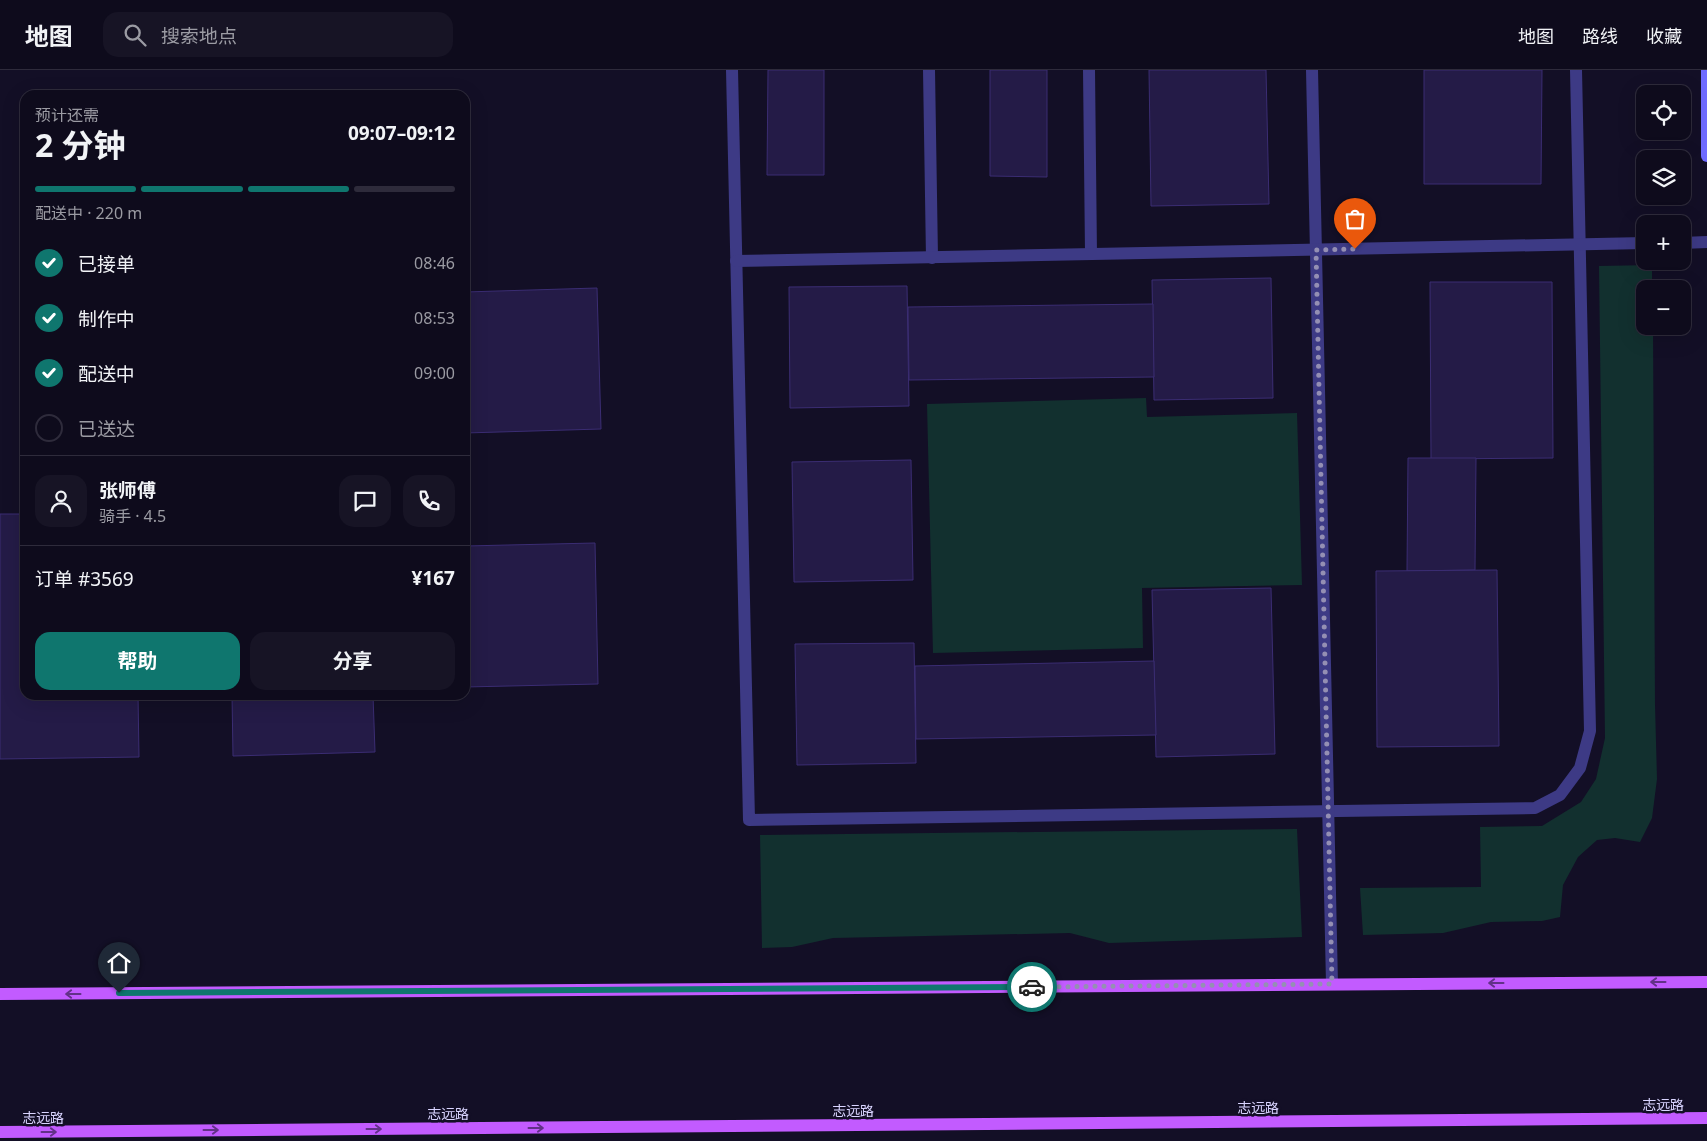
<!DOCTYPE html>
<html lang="zh">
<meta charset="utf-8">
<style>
:root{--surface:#0e0b1c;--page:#171425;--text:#f1f3f6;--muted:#9b9ba3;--line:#2e2b3b;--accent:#0f766e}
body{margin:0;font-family:"Noto Sans","Noto Sans SC",sans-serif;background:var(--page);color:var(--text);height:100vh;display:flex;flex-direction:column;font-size:19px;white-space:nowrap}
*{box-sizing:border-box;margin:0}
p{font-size:16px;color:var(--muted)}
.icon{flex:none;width:28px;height:28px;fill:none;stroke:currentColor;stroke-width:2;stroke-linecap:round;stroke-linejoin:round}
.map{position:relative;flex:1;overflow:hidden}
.drawer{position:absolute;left:20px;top:20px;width:450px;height:610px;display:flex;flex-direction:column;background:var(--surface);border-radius:15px;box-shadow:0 5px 20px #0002,0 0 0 1px var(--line)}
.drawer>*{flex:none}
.controls{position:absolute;left:1636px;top:15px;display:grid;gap:10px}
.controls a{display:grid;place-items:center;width:55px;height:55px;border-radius:10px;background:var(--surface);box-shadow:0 5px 20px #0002,0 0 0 1px var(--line);font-size:25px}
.pin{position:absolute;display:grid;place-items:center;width:42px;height:42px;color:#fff;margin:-51px -21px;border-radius:50% 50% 50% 0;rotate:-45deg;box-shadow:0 0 5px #0007}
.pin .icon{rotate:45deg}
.courier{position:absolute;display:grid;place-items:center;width:50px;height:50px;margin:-25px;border:4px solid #0f766e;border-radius:50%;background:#fff;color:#222;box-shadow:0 1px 6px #0007}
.overview em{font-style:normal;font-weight:700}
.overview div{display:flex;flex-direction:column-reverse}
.overview{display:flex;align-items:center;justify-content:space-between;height:85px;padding:0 15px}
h1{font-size:32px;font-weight:700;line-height:38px}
.bar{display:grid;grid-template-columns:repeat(4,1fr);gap:8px 5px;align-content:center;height:60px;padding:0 15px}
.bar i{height:6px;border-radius:4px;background:var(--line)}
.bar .selected{background:var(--accent)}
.bar p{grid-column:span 4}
.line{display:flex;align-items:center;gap:12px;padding:0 15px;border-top:1px solid var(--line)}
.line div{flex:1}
.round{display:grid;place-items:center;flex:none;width:52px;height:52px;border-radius:15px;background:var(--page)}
ol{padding:0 15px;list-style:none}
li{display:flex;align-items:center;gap:15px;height:55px}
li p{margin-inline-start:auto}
li .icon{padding:5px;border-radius:50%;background:var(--accent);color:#fff;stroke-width:4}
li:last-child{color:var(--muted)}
li i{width:28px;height:28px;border:2px solid var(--line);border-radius:50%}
.button{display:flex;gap:10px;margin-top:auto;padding:10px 15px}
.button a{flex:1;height:58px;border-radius:15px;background:var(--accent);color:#fff;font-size:20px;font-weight:700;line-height:58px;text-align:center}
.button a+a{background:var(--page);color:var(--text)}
header{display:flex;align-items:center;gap:30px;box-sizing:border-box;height:70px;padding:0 25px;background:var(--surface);border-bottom:1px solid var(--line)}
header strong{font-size:24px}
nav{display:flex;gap:28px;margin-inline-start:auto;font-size:18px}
.search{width:350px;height:45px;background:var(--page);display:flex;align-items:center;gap:12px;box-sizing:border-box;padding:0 18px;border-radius:15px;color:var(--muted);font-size:19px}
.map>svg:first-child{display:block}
.green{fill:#12302f}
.building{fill:#241b47;stroke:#3b2d73}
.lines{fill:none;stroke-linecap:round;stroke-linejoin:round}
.lane{stroke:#3d3a85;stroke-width:12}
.secondary{stroke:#6f6bff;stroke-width:12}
.primary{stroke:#c25bff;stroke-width:12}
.oneway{stroke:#623188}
.done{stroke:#948fb3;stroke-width:5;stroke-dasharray:0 9}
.route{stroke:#0f766e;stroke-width:6}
.labels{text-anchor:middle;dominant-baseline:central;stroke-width:5;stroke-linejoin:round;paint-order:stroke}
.street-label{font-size:14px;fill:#d9d4ff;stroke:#130f26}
</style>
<header>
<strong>地图</strong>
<div class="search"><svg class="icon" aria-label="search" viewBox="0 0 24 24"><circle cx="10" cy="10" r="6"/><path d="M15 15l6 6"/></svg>搜索地点</div>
<nav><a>地图</a><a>路线</a><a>收藏</a></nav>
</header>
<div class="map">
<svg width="1707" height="1071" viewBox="0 0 1707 1071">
<rect width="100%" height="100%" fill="#130f26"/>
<g class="green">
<polygon points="1652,195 1652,219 1645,219 1645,256 1653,256 1655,635 1657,709 1652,748 1640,772 1615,768 1597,770 1578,787 1563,815 1560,847 1542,851 1491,852 1443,863 1363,865 1360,818 1481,817 1480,757 1542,756 1581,732 1596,709 1605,668 1599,196"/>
<polygon points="1146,328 1147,347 1297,343 1302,515 1142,518 1143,578 933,583 927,334"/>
<polygon points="1297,759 1302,867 1109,873 1070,863 833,868 792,877 762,878 760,765"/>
</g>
<g class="building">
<polygon points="768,0 824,0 824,105 767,105"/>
<polygon points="990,0 1047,0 1047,107 990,106"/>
<polygon points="1149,0 1266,0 1269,134 1151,136"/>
<polygon points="1424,0 1542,0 1541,114 1424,114"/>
<polygon points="1271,208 1273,328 1154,330 1152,210"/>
<polygon points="1430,212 1552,212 1553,388 1431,389"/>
<polygon points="907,216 909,336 790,338 789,217"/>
<polygon points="597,218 601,359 465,363 465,222"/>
<polygon points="1153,234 1154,307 909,310 908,237"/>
<polygon points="1408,388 1476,388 1475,500 1407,501"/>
<polygon points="911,390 913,510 794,512 792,392"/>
<polygon points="0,444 25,444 25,625 138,625 139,687 0,689"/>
<polygon points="595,473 598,614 465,617 465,476"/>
<polygon points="1497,500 1499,676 1377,677 1376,501"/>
<polygon points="1271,518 1275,684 1156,687 1152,520"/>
<polygon points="914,573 916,693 797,695 795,574"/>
<polygon points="1154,591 1156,665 916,669 915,596"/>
<polygon points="232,625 373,625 375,682 233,686"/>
</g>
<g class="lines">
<g class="lane">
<polyline points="732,0 749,750 1535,738 1560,725 1580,698 1590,661 1576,0"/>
<polyline points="929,0 932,188"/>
<polyline points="1089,0 1091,184"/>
<polyline points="1312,0 1332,914"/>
<polyline points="1682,173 1707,172"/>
<polyline points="736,191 1645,173"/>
</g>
<polyline class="secondary" points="1707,0 1707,86"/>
<g class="primary">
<polyline points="0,924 1707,912"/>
<polyline points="0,1062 1707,1048"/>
</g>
</g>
<defs><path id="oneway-shaft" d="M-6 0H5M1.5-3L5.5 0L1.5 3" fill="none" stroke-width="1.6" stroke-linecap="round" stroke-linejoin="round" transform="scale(1.25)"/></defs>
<g class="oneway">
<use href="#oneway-shaft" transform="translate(1658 912) rotate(180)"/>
<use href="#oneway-shaft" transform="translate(1496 913) rotate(180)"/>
<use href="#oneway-shaft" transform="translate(73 924) rotate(180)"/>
<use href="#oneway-shaft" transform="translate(536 1058)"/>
<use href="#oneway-shaft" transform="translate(374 1059)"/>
<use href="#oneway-shaft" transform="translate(211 1060)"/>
<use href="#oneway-shaft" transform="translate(49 1062)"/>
</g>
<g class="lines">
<polyline class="done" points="1032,917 1332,914 1316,180 1355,179"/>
<polyline class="route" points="119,923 1032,917"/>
</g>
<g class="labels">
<g class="street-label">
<text x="1663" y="1034">志远路</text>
<text x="1258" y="1037">志远路</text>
<text x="853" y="1040">志远路</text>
<text x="448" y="1043">志远路</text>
<text x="43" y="1047">志远路</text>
</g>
</g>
</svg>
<div class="controls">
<a><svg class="icon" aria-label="locate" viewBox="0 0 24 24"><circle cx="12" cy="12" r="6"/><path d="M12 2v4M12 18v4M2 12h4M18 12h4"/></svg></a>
<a><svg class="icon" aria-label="layers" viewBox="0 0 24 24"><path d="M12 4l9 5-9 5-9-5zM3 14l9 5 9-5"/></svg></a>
<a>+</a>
<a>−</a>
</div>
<div class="pin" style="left:1355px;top:179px;background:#ea580c"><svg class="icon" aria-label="bag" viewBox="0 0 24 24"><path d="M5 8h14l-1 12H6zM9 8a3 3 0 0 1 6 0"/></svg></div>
<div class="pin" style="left:119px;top:923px;background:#1f2937"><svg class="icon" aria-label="home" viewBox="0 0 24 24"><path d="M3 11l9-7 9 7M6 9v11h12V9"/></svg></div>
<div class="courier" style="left:1032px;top:917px"><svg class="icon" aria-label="car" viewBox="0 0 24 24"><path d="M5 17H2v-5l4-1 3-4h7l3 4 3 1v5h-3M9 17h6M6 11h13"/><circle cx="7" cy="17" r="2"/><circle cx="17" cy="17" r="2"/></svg></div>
<section class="drawer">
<div class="overview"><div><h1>2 分钟</h1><p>预计还需</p></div><em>09:07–09:12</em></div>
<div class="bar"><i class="selected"></i><i class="selected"></i><i class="selected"></i><i></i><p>配送中 · 220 m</p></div>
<ol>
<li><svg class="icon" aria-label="check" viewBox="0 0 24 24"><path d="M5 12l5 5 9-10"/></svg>已接单<p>08:46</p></li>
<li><svg class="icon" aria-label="check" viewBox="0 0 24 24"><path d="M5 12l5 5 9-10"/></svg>制作中<p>08:53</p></li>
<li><svg class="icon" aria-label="check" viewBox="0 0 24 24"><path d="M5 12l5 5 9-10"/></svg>配送中<p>09:00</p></li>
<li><i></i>已送达</li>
</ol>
<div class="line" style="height:90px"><a class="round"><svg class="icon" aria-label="person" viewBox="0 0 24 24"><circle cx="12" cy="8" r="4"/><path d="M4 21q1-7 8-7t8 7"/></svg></a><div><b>张师傅</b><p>骑手 · 4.5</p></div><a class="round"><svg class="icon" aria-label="chat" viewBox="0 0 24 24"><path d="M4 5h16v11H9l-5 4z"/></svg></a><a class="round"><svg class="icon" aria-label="phone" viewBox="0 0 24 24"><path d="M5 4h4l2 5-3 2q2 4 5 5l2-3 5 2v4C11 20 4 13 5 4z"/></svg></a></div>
<div class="line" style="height:65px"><div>订单 #3569</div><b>¥167</b></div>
<div class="button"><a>帮助</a><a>分享</a></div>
</section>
</div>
